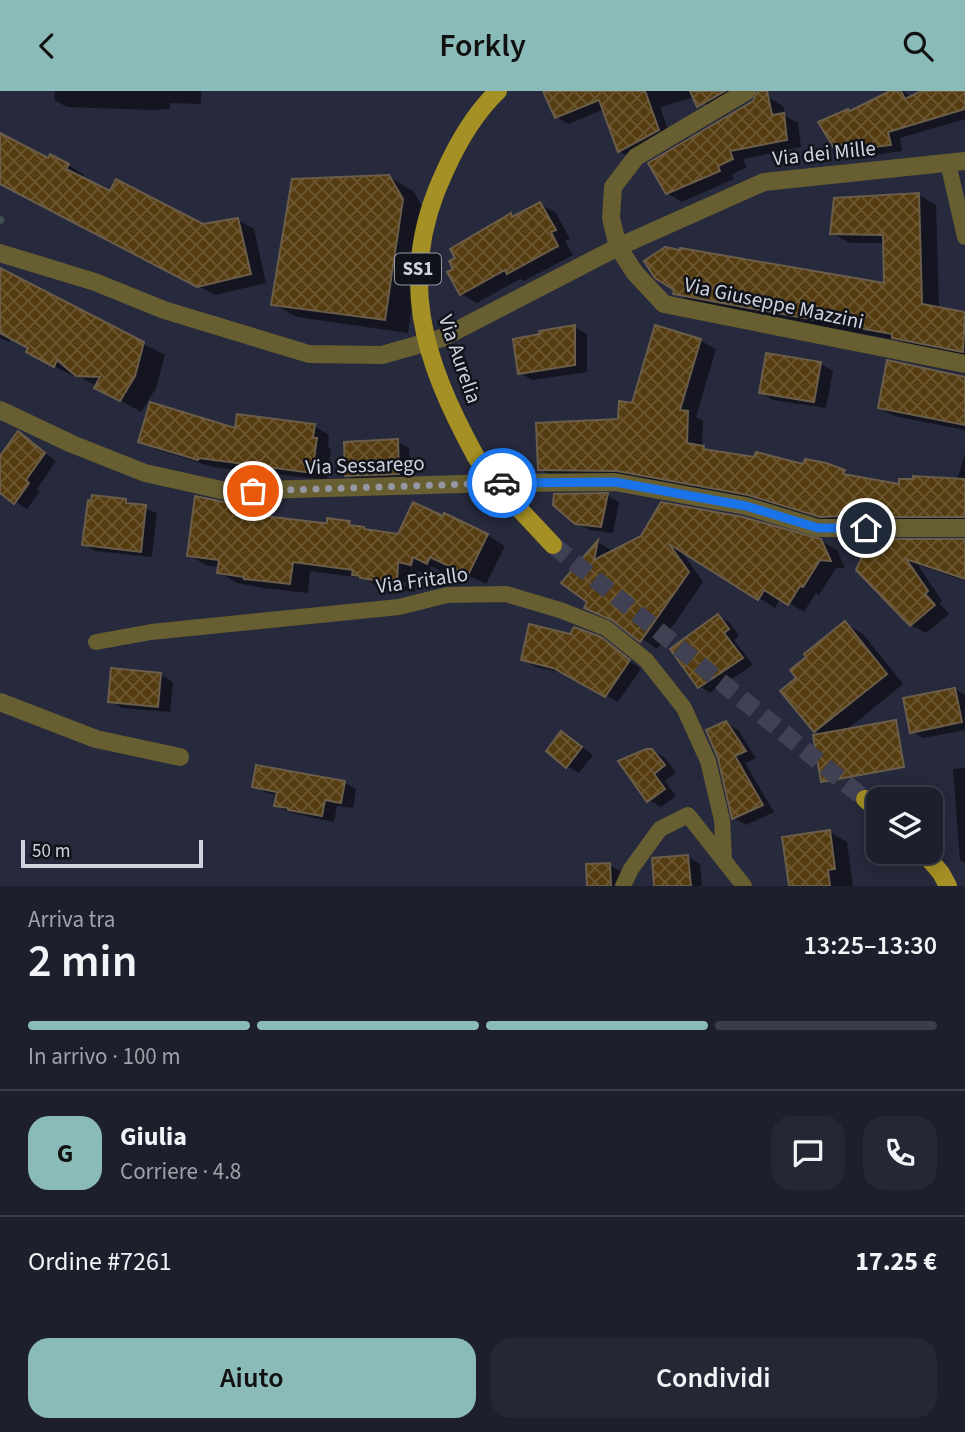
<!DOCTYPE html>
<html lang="it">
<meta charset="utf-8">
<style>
:root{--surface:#1d1f2d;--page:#252735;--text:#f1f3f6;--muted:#a0a2aa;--line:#3b3d49;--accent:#8bbbb9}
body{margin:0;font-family:"Source Sans 3",sans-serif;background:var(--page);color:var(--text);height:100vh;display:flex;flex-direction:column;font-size:26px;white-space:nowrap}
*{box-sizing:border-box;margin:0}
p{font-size:23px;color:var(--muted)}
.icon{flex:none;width:38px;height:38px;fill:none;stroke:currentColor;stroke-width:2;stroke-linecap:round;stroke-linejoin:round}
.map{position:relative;height:795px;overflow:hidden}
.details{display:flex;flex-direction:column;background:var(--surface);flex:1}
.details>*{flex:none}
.buttons{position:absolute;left:866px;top:696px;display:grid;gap:14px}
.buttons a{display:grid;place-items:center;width:77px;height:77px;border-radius:14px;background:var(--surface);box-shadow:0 4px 18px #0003,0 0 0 2px var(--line);font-size:35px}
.scale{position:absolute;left:21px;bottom:18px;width:182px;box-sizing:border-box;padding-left:7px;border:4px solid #d0d2de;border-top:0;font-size:19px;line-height:24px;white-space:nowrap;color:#d0d2de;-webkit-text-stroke:5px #11131b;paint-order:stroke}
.pin{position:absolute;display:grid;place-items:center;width:60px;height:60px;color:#fff;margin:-30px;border:4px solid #fff;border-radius:50%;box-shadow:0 2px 7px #0007}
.courier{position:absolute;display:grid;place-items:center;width:70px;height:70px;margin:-35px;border:5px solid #1a73e8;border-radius:50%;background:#fff;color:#222;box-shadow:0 2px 9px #0007}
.headline em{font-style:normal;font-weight:600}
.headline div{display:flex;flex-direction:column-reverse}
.headline{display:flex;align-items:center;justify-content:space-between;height:119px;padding:0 28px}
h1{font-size:46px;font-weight:600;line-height:52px}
.bar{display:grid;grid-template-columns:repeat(4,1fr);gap:10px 7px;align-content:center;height:84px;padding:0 28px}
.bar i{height:9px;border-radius:5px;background:var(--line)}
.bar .current{background:var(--accent)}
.bar p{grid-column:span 4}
.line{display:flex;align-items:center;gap:18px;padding:0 28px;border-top:2px solid var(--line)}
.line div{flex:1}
.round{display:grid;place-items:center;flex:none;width:74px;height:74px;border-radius:21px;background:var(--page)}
.button{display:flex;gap:14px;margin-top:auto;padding:14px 28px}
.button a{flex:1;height:80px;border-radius:21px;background:var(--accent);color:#111;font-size:28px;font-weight:600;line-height:80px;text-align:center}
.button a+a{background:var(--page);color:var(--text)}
header{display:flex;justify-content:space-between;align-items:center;height:91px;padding:0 28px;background:var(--accent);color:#111;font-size:32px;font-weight:600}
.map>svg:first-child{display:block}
.shadow{fill:#0007;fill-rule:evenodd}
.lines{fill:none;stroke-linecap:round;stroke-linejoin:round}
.stream{stroke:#3e5055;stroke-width:7}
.building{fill:url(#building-cross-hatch);stroke:#6a5d49;stroke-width:2}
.primary-tunnel{stroke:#404254;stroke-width:18;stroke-dasharray:18 9;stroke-linecap:butt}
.pedestrian{stroke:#675e31;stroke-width:16}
.minor{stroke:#675e31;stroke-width:18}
.tertiary{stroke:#675e31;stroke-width:18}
.primary{stroke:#a49024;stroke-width:18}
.primary-bridge{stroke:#a49024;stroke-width:18}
.done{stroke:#9597a5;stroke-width:7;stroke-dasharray:0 12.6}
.route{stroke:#1a73e8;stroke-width:9}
.labels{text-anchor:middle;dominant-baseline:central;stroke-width:5;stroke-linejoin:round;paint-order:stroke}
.shield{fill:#11131b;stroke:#9799a4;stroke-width:2}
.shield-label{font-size:19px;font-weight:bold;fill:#d0d2de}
.street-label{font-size:21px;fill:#d0d2de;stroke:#11131b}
</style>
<header><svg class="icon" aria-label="back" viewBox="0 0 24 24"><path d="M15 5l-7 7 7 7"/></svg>Forkly<svg class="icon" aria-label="search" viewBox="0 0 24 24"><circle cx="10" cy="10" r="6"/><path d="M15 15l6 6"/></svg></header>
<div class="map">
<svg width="965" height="795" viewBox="0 0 965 795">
<defs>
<pattern id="building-cross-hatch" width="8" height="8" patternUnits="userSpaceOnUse" patternTransform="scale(1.75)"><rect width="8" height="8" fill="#563d11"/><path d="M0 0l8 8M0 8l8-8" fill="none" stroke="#6d5833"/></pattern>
</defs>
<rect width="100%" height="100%" fill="#27293c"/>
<g class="shadow">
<polygon points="55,0 201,0 201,13 170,12 170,18 152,19 67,16 54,9"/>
<polygon points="545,0 733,0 708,15 695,6 660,16 668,39 632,67 619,60 604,18 569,33 556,26"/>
<polygon points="894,0 903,0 912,7 925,0 965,0 965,28 900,47 902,60 859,66 835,56 851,21"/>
<polygon points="768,6 783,15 785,25 798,32 801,56 743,68 747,76 732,83 734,88 682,111 667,102"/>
<polygon points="0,44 49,69 68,74 84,84 82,88 111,103 203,135 237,128 254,138 266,192 215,204 0,92"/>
<polygon points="389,86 413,100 426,122 408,242 297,226 273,213"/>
<polygon points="919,104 936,114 939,218 965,223 965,267 911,256 901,250 692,212 675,202 886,194 885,152 850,152 832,142"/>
<polygon points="540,113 556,122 570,148 565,150 573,164 524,190 520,188 477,212 461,203 511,124 514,127"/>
<polygon points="0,179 165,264 156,297 141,321 77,284 76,286 49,273 29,257 11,247 9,251 0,247"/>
<polygon points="574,236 587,243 587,281 532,289 520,282"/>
<polygon points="657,237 701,250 716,258 696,326 703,330 702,356 711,361 844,381 855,387 900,395 957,389 965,363 965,433 836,433 765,412 634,387 555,387 540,378 620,330 633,314"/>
<polygon points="767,264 821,273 833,280 826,317 773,309 761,302"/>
<polygon points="965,287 965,339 894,325 879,317"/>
<polygon points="314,335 329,344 328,356 331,358 327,389 213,376 155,358 140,350 236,339"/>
<polygon points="18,342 56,370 37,398 40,400 27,418 0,400 0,366"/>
<polygon points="397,350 409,357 411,390 359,391 347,384"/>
<polygon points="607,404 619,411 613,442 589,439 576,431"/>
<polygon points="126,410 157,422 152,466 95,460 84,453"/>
<path d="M241 414 259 426 323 434 349 432 369 440 399 445 487 444 505 455 486 493 449 475 445 482 431 475 429 483 415 480V501L380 496 362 487 310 480 308 502 264 497 237 492 219 481V476L206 474 189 464ZM364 486 406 491V495L368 490Z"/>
<polygon points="642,446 821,450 837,459 845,477 836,477 819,504 816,502 804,521 780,507 775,517 680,458 703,491 657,558 620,533 586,516 589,510 564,491 598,451 614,461"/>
<polygon points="965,450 965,490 918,474 942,510 939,512 949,523 926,542 911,534 859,478"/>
<polygon points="718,525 730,532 739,545 734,549 753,574 710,602 699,595"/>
<polygon points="845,532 863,543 903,593 833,650 815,640 799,587"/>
<polygon points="571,545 600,548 641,578 618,611 567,583 536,576 523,569"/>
<polygon points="161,584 173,591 170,621 122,617 110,610"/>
<polygon points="955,598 965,604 965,639 923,647 911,640"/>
<polygon points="726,632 738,639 756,667 745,672 774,721 746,734 734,727 720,667"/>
<polygon points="562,642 593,664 579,682 567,675"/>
<polygon points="652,659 665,667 676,682 665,690 676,705 661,716 649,709"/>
<polygon points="965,677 965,772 960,769 953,678"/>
<polygon points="344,691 356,698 353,717 337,715 334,731 288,721 276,714 278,704 267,702 254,695"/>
<polygon points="829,741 847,751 853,795 791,795 784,748"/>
<polygon points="688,766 700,773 702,795 656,795 654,769"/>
<polygon points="610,774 622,781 623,795 587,795 586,784"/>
</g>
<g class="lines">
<polyline class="stream" points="0,128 1,129"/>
</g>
<g class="building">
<polygon points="543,0 645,0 659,39 618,61 599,9 555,27"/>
<polygon points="690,0 725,0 697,16"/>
<polygon points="758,0 767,0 772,24 784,22 787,49 730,60 733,68 718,75 720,80 666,103 648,72 753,10"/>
<polygon points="890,0 901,0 905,8 921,0 965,0 965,18 888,41 891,54 845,60 844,53 834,57 818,31 848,18 850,20"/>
<polygon points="0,42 48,67 50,63 69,73 66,78 110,100 116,88 203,133 238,127 251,183 197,196 0,93"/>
<polygon points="389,84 403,108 385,229 271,214 292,88"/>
<polygon points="919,102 922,213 965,221 963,261 892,247 892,243 673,203 674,199 655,187 644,170 665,156 680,159 680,157 884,192 883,144 830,143 834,107"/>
<polygon points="540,111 556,139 551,141 558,155 507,183 505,179 460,204 447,181 453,178 449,170 455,167 450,158 511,122 512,126"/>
<polygon points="0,177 144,251 135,285 120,310 94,297 100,286 76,285 57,269 54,276 26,261 28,257 0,242"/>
<polygon points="575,234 575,274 518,283 513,248 540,243 539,240"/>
<polygon points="655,234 701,248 680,319 688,320 687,352 704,355 703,358 754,366 756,361 803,373 805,368 826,372 845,379 843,383 899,393 899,388 913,388 913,385 965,388 965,426 880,426 881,423 820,426 748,404 617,380 538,379 536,332 618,328 619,310 632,312"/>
<polygon points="766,262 821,271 814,311 759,302"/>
<polygon points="887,269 965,286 965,334 878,317"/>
<polygon points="150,311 235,337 237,323 315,333 313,347 317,347 312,382 199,367 198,369 138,351"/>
<polygon points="18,340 45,362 26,389 29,392 14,413 0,402 0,365"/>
<polygon points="398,348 399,383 345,385 344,351"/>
<polygon points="608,402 601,436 575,433 553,414 554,403"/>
<polygon points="92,404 126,408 126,412 146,414 141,461 82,454 88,409 91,410"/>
<polygon points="195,405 224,411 242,412 240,422 323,432 327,432 327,427 350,430 349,434 364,436 364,438 398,443 413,411 443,425 444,422 488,443 468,484 430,466 427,473 413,466 411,474 398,471 397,492 360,487 360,485 352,484 353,479 293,471 290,493 244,488 244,486 217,482 219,469 187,465"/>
<polygon points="661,411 743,426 821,448 831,470 820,469 803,496 800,495 788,514 764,499 758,509 669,453 689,481 640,551 612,529 584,517 587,511 561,492 598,449 594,469 641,445"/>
<polygon points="870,448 965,448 965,488 906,468 928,500 925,503 935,514 910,535 856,479"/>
<polygon points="718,523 729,538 724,542 743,567 698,597 670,558"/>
<polygon points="845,530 887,583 814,641 780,600 796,587 790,579 806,566 804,563"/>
<polygon points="529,533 570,543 574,536 601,546 630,569 605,606 553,577 521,569"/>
<polygon points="111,577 161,582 158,616 108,611"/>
<polygon points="955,597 962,631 910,642 903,607"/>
<polygon points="896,629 904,676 821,691 813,644"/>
<polygon points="726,630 746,660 735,665 763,714 732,728 718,667 706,639"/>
<polygon points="561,640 582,656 566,677 546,660"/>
<polygon points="646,658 652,658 665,674 654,683 665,698 647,711 618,670"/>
<polygon points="256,674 345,690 341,712 325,709 322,725 288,719 288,717 274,715 277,701 252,696"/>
<polygon points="830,739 835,778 828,779 830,795 789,795 782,746"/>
<polygon points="688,764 691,795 654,795 652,767"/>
<polygon points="610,772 611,795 587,795 586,773"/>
</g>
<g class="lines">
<polyline class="primary-tunnel" points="553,454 865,708"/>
<g class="pedestrian">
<polyline points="948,72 965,146"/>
<polyline points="96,551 151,541 399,516 447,504 506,503 560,519 606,537 646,569 684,617 708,670 722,729 724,769"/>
<polyline points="623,795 631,778 660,738 688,724 744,795"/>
</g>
<g class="minor">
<polyline points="747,0 636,66 613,96 611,127 618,156 635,182 664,213 965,273"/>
<polyline points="0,162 95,191 164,219 309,263 382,264 442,247 618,156 764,91 965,70"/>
<polyline points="495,392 615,391 746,415 818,437 965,437"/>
<polyline points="0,611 96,648 180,666"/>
</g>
<polyline class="tertiary" points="0,319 72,353 145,382 226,400 495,392"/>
<g class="primary">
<polyline points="476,366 495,392 553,454"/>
<polyline points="865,708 878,719"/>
<polyline points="923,761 941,782 948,795"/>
</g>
<path class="primary-bridge" d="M476 366C423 269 395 185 445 80 458 51 475 22 498 0"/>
</g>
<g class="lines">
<polyline class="done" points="253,400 502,392"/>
<polyline class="route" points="502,392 615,391 746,415 818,437 866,437"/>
</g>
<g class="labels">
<rect class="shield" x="395" y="162.5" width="46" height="31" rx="5"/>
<g class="shield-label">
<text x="418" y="178">SS1</text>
</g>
<g class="street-label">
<text transform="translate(824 62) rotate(-6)">Via dei Mille</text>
<text transform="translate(774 212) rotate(12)">Via Giuseppe Mazzini</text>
<text transform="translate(460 268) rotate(71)">Via Aurelia</text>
<text transform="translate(365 374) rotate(-2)">Via Sessarego</text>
<text transform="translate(422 489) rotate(-8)">Via Fritallo</text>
</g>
</g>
</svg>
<div class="buttons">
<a><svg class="icon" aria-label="layers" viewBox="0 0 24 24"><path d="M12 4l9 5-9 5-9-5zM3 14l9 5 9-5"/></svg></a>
</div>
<div class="scale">50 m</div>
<div class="pin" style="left:253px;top:400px;background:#ea580c"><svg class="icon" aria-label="bag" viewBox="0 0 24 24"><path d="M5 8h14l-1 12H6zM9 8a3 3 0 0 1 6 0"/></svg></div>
<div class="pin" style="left:866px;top:437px;background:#1f2937"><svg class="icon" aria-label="home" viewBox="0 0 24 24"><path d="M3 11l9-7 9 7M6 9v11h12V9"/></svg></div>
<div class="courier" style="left:502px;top:392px"><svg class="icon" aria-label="car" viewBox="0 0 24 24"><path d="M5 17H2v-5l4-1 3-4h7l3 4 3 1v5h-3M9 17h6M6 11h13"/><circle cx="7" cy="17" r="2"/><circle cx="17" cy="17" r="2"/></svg></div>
</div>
<section class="details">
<div class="headline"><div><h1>2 min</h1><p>Arriva tra</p></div><em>13:25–13:30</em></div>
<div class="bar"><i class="current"></i><i class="current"></i><i class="current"></i><i></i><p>In arrivo · 100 m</p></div>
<div class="line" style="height:126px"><b class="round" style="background:var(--accent);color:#111">G</b><div><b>Giulia</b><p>Corriere · 4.8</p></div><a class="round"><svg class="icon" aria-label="chat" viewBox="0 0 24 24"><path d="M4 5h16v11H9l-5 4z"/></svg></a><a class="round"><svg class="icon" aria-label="phone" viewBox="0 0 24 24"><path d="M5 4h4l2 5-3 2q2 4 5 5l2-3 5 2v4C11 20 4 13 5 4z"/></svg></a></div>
<div class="line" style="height:91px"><div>Ordine #7261</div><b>17.25 €</b></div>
<div class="button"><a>Aiuto</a><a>Condividi</a></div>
</section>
